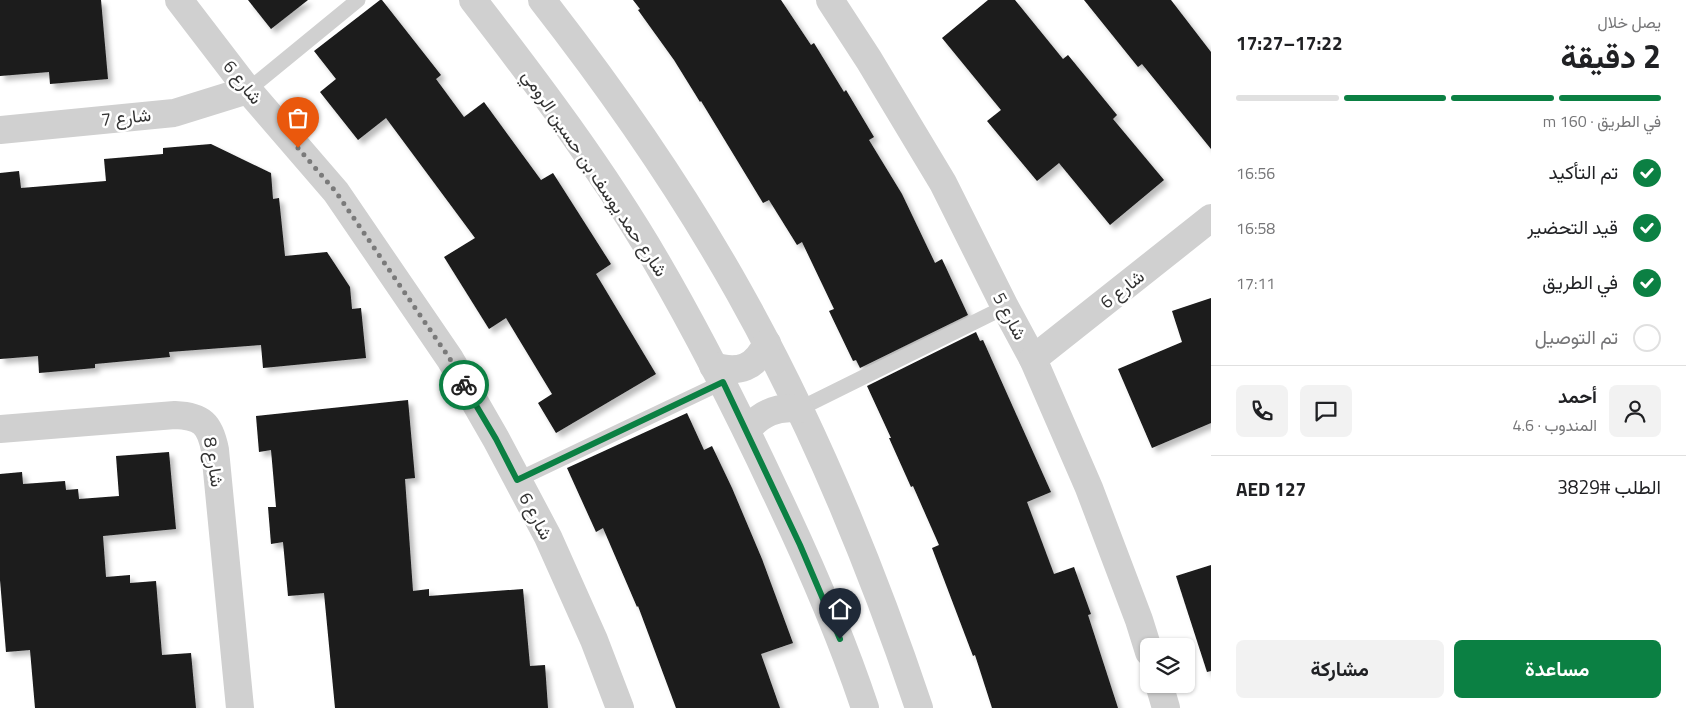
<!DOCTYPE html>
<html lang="ar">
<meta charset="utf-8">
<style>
:root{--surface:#fff;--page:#f2f2f2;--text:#202124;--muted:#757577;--line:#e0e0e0;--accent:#0b8043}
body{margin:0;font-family:"Titillium Web",Vazirmatn,sans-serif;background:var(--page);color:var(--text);direction:rtl;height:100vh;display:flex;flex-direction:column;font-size:19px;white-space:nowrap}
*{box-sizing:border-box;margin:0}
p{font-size:16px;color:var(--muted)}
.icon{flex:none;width:28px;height:28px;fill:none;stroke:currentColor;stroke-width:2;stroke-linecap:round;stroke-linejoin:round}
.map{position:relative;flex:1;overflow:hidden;direction:ltr}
.sheet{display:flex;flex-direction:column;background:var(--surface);width:475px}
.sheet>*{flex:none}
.tools{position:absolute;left:1140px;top:638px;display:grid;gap:10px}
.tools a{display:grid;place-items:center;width:55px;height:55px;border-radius:8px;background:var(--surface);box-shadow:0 1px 4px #0004;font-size:25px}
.pin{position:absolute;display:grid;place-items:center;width:42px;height:42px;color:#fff;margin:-51px -21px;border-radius:50% 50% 50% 0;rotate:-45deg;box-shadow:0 0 5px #0007}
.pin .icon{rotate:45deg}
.courier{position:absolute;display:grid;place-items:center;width:50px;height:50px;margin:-25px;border:4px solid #0b8043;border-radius:50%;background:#fff;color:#222;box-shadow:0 1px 6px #0007}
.head em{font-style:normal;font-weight:700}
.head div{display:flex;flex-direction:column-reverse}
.head{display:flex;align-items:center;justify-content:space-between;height:85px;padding:0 25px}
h1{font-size:32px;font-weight:700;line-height:38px}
.bar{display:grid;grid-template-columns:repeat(4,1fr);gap:8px 5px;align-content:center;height:60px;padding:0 25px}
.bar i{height:6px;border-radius:4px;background:var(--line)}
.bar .selected{background:var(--accent)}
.bar p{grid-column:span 4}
.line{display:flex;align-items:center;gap:12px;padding:0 25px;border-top:1px solid var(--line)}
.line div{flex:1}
.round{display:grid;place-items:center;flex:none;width:52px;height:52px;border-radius:8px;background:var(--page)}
ol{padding:0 25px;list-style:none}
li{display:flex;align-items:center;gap:15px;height:55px}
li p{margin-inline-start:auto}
li .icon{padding:5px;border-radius:50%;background:var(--accent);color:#fff;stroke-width:4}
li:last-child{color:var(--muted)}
li i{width:28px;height:28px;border:2px solid var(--line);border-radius:50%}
.button{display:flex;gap:10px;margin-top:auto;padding:10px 25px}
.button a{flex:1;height:58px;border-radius:8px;background:var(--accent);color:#fff;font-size:20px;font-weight:700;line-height:58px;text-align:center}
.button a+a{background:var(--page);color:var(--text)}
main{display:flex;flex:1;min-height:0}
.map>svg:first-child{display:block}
.building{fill:#1a1a1a;filter:url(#shadow)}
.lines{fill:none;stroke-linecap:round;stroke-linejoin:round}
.service{stroke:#d0d0d0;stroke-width:15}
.minor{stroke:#d0d0d0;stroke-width:28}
.tertiary{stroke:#d0d0d0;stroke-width:28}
.done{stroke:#7a7a7a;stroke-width:5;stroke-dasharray:0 9}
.route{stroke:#0b8043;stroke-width:6}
.labels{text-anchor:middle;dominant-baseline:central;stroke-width:5;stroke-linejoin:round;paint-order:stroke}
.street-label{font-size:18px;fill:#333;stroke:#fff}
</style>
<main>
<section class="sheet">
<div class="head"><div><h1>2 دقيقة</h1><p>يصل خلال</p></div><em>17:22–17:27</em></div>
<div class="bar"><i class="selected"></i><i class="selected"></i><i class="selected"></i><i></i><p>في الطريق · 160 m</p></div>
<ol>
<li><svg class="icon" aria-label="check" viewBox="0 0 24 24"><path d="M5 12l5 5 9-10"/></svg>تم التأكيد<p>16:56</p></li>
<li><svg class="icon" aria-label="check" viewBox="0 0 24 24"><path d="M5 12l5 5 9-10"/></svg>قيد التحضير<p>16:58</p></li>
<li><svg class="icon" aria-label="check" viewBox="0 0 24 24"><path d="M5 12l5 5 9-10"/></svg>في الطريق<p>17:11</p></li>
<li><i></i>تم التوصيل</li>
</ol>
<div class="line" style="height:90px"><a class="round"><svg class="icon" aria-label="person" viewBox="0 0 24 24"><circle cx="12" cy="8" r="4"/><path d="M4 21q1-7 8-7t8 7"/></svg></a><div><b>أحمد</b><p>المندوب · 4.6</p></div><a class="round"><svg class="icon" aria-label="chat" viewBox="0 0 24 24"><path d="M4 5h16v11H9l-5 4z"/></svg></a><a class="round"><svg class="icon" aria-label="phone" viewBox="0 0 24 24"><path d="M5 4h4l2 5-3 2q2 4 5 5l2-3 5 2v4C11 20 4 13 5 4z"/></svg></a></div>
<div class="line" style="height:65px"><div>الطلب #3829</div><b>AED 127</b></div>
<div class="button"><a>مساعدة</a><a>مشاركة</a></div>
</section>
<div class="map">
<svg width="1211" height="708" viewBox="0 0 1211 708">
<defs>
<filter id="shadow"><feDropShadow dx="4.5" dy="4.5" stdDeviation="2.5" flood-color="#0004"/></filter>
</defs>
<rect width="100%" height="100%" fill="#fff"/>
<g class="building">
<polygon points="0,0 101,0 108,79 50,84 49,72 0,76"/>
<polygon points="248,0 308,0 271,29"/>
<polygon points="380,0 382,0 441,75 436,79 464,117 484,102 541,180 553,173 611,264 596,274 656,374 556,433 538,403 552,394 506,318 489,329 444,257 475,238 386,118 358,140 320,92 336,79 314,51"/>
<polygon points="633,0 781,0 811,45 814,43 844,92 846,90 874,137 869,140 902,194 935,263 942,259 968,315 860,368 856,360 853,361 829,311 834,309 802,242 797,245 769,200 763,203 701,101 700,102 674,60 638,10 640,9"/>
<polygon points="988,0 1015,0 1063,59 1068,55 1117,115 1113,119 1164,180 1110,225 1059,163 1037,181 987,121 1001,110 942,38"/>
<polygon points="1084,0 1171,0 1211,52 1211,149 1142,64 1138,67"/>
<polygon points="211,144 271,173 273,199 279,198 285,256 327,252 350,287 352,309 361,308 366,358 263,368 261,345 169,352 170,357 95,364 95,368 39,373 38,356 0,359 0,173 19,171 21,188 106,181 104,159 163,154 163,148"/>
<polygon points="1211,298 1211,423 1152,448 1118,369 1182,342 1172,311"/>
<polygon points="976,332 980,341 983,340 1051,492 1027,502 1054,574 1074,567 1091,614 1088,615 1118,708 992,708 975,655 973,656 932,548 939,545 913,486 911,487 889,438 891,438 867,386"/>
<polygon points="408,400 415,478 405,479 413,591 429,589 429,596 523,589 530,666 545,665 548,708 335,708 324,593 288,596 283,542 271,544 268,507 276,507 271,450 259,452 256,416"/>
<polygon points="687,413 704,450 712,446 732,488 762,559 793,643 761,654 780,708 676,708 638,606 637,607 603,528 596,532 567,468"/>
<polygon points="169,452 176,529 103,536 106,577 130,575 130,583 156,581 162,655 191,653 196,708 35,708 30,650 6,652 0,580 0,474 22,472 23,484 65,481 66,490 78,489 79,499 119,496 116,456"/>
<polygon points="1211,565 1211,671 1207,672 1176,576"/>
</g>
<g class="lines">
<g class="service">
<polyline points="248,90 358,0"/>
<polyline points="799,409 1005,307"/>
<polyline points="517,480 723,382"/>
</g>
<g class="minor">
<polyline points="179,0 248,90 336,192 450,359 496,439 548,537 594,640 620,708"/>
<polyline points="830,0 869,60 943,183 1005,307 1033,359 1089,488 1139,620 1149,652"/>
<polyline points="0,130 174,113 248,90"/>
<polyline points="1033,359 1211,218"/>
<path d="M0 429 175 415C202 416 210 424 215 450L240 708"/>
<polyline points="1159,684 1166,708"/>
</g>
<g class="tertiary">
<path d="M473 0C538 84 602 169 656 261 699 335 738 412 774 489 808 560 840 633 865 708"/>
<path d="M542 0C613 91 683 192 739 292 813 424 871 565 919 708"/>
<path d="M713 366C739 374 755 368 767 343"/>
<path d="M747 430C761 413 777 406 799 409"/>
</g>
</g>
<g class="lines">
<polyline class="done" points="298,148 336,192 450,359 464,385"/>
<polyline class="route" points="464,385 496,439 517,480 723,382 800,545 840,639"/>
</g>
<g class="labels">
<g class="street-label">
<text transform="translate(243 82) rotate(51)">شارع 6</text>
<text transform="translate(126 117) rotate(-6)">شارع 7</text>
<text transform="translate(595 173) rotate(56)">شارع حمد يوسف بن حسين الرومي</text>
<text transform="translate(1122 289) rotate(-38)">شارع 6</text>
<text transform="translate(1010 316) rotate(62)">شارع 5</text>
<text transform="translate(214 462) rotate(81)">شارع 8</text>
<text transform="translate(536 516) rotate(62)">شارع 6</text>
</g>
</g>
</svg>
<div class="tools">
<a><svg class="icon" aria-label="layers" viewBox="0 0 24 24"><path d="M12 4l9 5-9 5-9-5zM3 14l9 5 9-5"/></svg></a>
</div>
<div class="pin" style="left:298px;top:148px;background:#ea580c"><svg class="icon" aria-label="bag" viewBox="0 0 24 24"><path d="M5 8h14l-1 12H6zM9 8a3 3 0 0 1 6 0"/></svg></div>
<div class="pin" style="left:840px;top:639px;background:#1f2937"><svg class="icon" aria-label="home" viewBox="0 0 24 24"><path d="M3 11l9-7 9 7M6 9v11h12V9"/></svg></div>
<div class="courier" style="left:464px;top:385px"><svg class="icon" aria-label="bike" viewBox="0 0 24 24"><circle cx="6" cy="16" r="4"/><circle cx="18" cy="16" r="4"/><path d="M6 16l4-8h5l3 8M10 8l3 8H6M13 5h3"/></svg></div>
</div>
</main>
